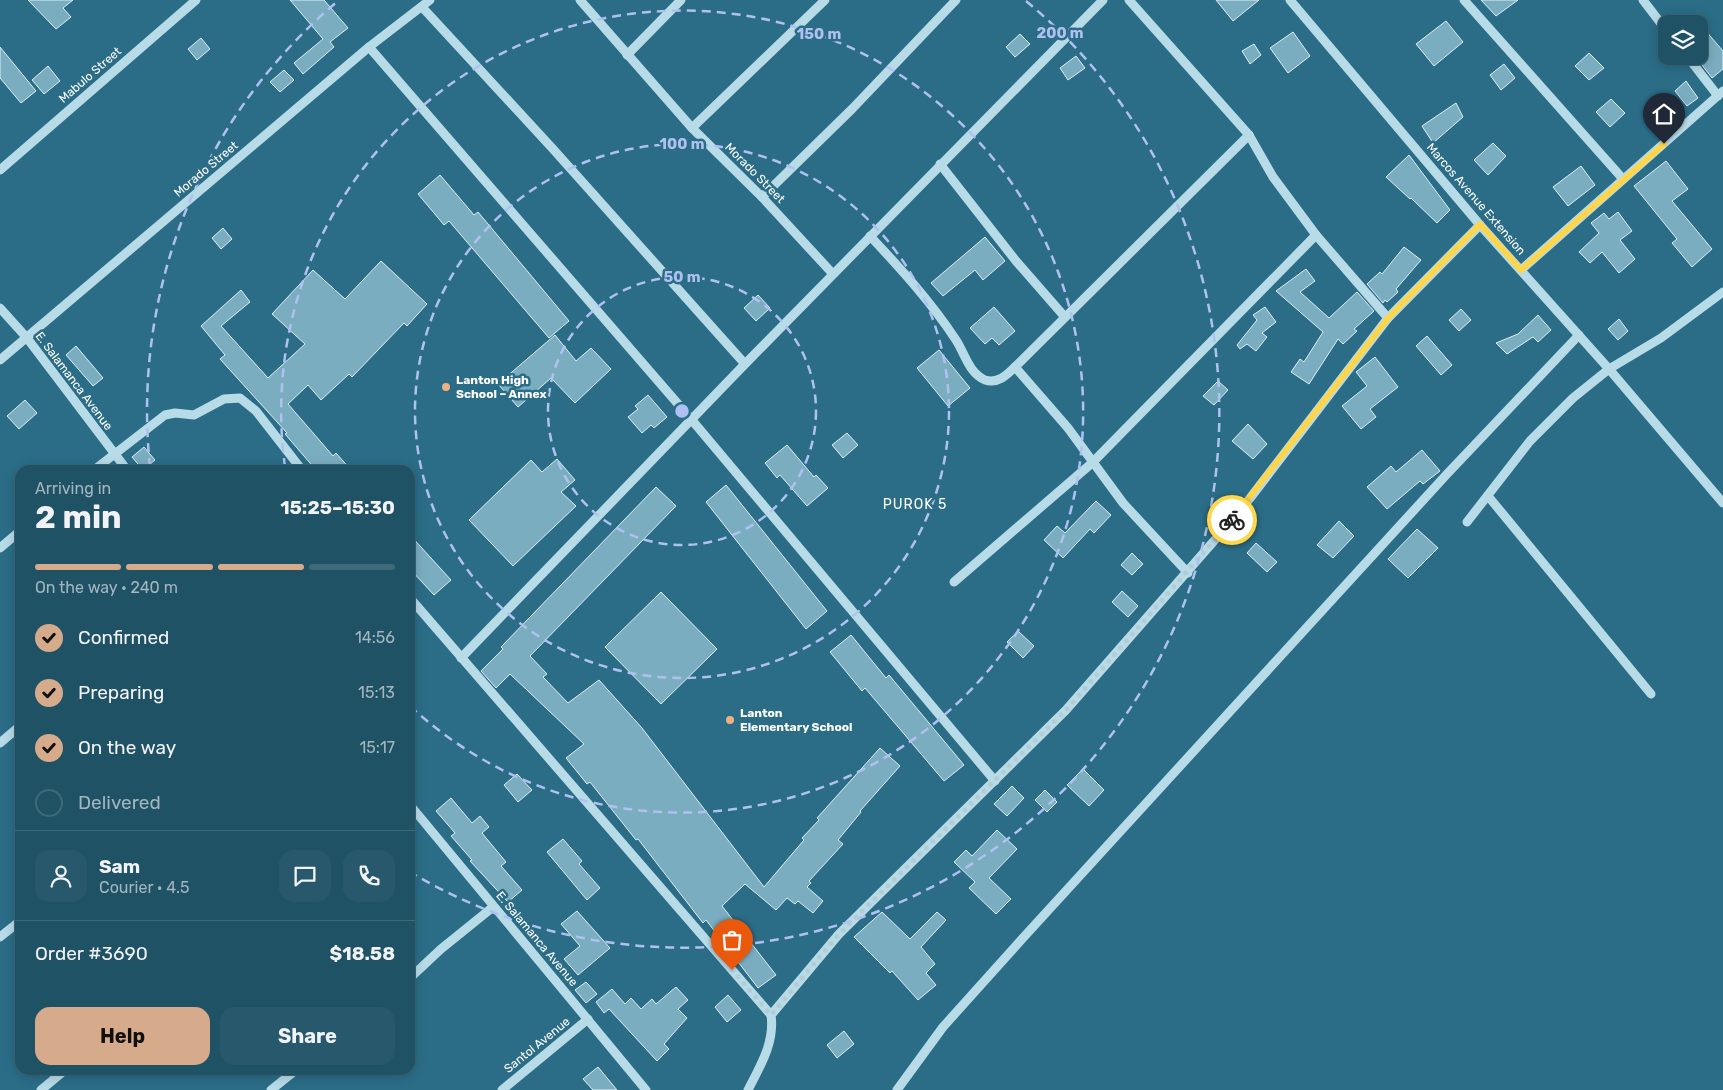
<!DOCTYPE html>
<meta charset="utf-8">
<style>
:root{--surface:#205265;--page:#28586b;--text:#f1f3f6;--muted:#a2b6bf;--line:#3d6979;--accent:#d6ab8b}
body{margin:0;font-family:Rubik,sans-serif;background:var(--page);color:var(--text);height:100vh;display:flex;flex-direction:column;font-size:19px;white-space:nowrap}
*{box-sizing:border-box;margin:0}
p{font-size:16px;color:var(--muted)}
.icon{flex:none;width:28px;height:28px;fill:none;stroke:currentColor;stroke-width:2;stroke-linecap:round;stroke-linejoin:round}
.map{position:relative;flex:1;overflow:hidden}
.panel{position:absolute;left:15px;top:465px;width:400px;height:610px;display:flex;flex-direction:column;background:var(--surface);border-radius:15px;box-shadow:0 2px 12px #0003,0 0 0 1px var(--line)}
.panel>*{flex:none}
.tools{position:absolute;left:1658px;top:15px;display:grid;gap:10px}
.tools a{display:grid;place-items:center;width:50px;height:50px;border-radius:10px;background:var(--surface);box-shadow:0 2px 12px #0003,0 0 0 1px var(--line);font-size:25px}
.pin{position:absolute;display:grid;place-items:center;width:42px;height:42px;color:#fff;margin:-51px -21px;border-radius:50% 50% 50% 0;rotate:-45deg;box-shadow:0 0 5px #0007}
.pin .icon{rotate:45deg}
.courier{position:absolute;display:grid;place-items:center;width:50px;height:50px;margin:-25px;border:4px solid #ffd54a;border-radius:50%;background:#fff;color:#222;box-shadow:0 1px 6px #0007}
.head em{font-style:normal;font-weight:700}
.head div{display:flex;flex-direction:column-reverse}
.head{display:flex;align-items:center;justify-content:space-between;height:85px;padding:0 20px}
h1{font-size:32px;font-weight:700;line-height:38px}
.bar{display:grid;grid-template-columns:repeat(4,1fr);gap:8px 5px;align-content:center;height:60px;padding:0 20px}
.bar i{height:6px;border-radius:4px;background:var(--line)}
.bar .current{background:var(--accent)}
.bar p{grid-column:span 4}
.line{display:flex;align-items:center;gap:12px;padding:0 20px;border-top:1px solid var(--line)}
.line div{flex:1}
.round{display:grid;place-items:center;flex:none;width:52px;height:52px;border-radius:15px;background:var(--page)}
ol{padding:0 20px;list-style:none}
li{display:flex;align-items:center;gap:15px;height:55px}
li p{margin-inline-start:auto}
li .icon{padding:5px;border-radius:50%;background:var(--accent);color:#111;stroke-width:4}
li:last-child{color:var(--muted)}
li i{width:28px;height:28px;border:2px solid var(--line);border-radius:50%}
.primary-button{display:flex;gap:10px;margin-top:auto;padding:10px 20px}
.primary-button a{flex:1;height:58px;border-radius:15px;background:var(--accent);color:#111;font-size:20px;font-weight:700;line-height:58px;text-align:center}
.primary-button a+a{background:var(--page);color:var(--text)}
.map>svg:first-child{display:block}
.building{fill:#7badc0;stroke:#dbeff6}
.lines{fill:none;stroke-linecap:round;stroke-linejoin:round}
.minor{stroke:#b8dbe8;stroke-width:9}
.done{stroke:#b5ccd5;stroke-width:5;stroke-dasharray:0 9}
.route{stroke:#ffd54a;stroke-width:6}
.ring{fill:none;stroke:#b0c1f1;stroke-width:2.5;stroke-dasharray:9 6}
.poi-dot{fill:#edb081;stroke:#2b6d87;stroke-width:2}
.labels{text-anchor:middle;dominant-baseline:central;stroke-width:5;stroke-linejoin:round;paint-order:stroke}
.street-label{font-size:12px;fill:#fff;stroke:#2b6d87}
.poi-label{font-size:12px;font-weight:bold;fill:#fff;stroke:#2b6d87;text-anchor:start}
.neighbourhood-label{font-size:14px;letter-spacing:1px;fill:#fff;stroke:#2b6d87}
.centre{fill:#b0c1f1;stroke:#2b6d87;stroke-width:2.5}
.ring-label{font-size:15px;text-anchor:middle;font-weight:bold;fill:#b0c1f1;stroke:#2b6d87;stroke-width:5;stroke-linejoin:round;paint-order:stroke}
</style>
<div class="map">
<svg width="1723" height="1090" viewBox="0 0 1723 1090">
<rect width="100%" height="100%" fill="#2b6d87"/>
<g class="building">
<polygon points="28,0 73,0 63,8 71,17 56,29"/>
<polygon points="290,0 324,0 348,28 330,42 334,47 303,74 294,63 323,39"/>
<polygon points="1216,0 1259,0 1233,21"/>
<polygon points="1481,0 1518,0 1496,16"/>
<polygon points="1446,21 1463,42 1434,66 1416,44"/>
<polygon points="1699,23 1723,51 1723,69 1712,78 1699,61"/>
<polygon points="1293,32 1310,56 1288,73 1270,48"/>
<polygon points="1020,34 1030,44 1015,57 1006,47"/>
<polygon points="201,38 210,49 197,60 188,49"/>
<polygon points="1254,44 1261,55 1250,64 1242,51"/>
<polygon points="0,47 36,91 21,103 0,78"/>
<polygon points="1589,53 1604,68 1589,80 1575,66"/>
<polygon points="1076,56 1085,68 1068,80 1060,68"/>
<polygon points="1504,64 1515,78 1501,90 1490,75"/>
<polygon points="48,66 60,81 44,94 32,80"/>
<polygon points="284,70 294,80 280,92 270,82"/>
<polygon points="1686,81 1698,98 1687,106 1675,91"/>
<polygon points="1611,99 1625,113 1610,127 1596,112"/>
<polygon points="1456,103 1463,117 1433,143 1422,126"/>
<polygon points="1493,143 1506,156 1488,175 1474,160"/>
<polygon points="1409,155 1450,210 1437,223 1411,198 1410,199 1386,177"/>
<polygon points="1666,161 1688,189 1672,201 1712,249 1692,267 1672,243 1677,239 1634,186"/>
<polygon points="1581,166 1595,185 1568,206 1553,187"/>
<polygon points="440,175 474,215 478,212 569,321 549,338 449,221 444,225 418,194"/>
<polygon points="1618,212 1632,231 1620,240 1635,259 1619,273 1602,252 1590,263 1579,252 1599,233 1591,223 1604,213 1609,219"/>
<polygon points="223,228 232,239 221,249 212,238"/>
<polygon points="985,237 1005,261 983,280 975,270 943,296 931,283"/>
<polygon points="1404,247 1421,260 1396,289 1398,292 1387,302 1385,300 1383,303 1367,284 1380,272 1382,274"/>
<polygon points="381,261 427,304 407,326 404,323 352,377 349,374 321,400 308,385 288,404 333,456 336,453 351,470 316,470 285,434 287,433 220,359 225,355 201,326 241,290 250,302 221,326 268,378 305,344 272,314 313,270 345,299"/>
<polygon points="1306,269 1315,281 1300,292 1329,318 1357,292 1374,311 1354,329 1357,331 1343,344 1338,339 1309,384 1291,372 1300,359 1304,362 1323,332 1276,291"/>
<polygon points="758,295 770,308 756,321 744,308"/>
<polygon points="994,307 1015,331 999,345 992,338 985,344 970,328"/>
<polygon points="1265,307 1276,322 1262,333 1267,337 1256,351 1247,344 1240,349 1237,345 1257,320 1253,315"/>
<polygon points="1461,309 1471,320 1459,331 1449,320"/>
<polygon points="1538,315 1551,330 1538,342 1533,337 1507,354 1496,343 1518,334"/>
<polygon points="1619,319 1628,331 1618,340 1608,329"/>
<polygon points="555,335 576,361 591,348 611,369 575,403 551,378 518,407 498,384"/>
<polygon points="1427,336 1452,365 1441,375 1416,346"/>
<polygon points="76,346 103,378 93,386 66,355"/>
<polygon points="939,350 970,388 948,406 917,368"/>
<polygon points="1375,357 1398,387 1370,409 1376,417 1361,429 1342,406 1367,386 1356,372"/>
<polygon points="1218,381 1228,390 1214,405 1203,396"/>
<polygon points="648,395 667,417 654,428 651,425 642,433 628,417 638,409 635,406"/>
<polygon points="25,400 37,413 19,429 7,416"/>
<polygon points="1248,424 1267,444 1253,459 1232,441"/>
<polygon points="847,433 858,445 843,458 832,445"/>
<polygon points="787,445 814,477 816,475 828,488 807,506 780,475 777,478 765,463"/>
<polygon points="144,447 155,460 143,470 132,457"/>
<polygon points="1422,450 1440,471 1423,484 1420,481 1387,509 1367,487 1391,466 1396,472"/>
<polygon points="557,459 575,480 561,492 576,506 513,566 469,520 531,460 542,472"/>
<polygon points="726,485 827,611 806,629 706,502"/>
<polygon points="656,487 676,506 530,656 547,674 543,677 568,703 599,680 642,728 764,887 804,840 802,838 819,820 817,818 880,748 900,766 860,811 861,812 838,840 843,844 809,881 811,883 807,887 823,901 813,913 798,901 795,904 787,898 776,910 745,884 722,906 776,975 758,988 706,920 703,923 638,839 636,840 590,782 587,784 566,758 584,744 510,674 496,688 481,671 503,649 501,647"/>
<polygon points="1096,501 1111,515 1094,533 1090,529 1063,558 1044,540 1057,526 1065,533"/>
<polygon points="1339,521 1354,536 1333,558 1317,545"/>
<polygon points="1417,529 1438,548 1408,578 1388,559"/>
<polygon points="410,535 451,580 434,595 410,569"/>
<polygon points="1256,543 1277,562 1267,572 1247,553"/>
<polygon points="1132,553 1143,564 1132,575 1121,565"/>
<polygon points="1122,591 1138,606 1128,617 1112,602"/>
<polygon points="661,592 717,649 661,704 605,647"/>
<polygon points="1018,631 1034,646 1023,658 1007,642"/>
<polygon points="851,635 886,678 889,675 964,765 944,781 865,688 862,691 830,652"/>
<polygon points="1083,769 1104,790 1089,806 1067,785"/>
<polygon points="517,774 532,790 518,802 504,785"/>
<polygon points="1012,786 1024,798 1007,816 994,804"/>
<polygon points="1045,790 1057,802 1047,812 1035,800"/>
<polygon points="451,798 472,823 480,816 489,827 482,833 506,862 501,866 522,890 508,902 470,861 472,860 451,836 455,833 436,811"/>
<polygon points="997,830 1017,849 989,878 1011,899 996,914 969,888 975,882 954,862 966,850 972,856"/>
<polygon points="563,839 582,861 579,864 600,888 587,900 547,852"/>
<polygon points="577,911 610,948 578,975 564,959 580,946 561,924"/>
<polygon points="882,912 910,939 937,912 946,920 921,947 935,964 926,973 936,985 918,1000 892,971 890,973 854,937"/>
<polygon points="586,982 597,994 586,1003 575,990"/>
<polygon points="676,987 688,1000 678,1009 687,1018 664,1044 669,1049 657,1061 609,1009 604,1013 596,1002 612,989 625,1004 631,998 641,1009 652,999 656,1004"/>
<polygon points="728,995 741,1010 727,1022 715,1007"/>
<polygon points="844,1031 854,1044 837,1058 827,1045"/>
<polygon points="598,1067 617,1090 593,1090 583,1079"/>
</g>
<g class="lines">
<g class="minor">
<polyline points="580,0 692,128 762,197 833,274"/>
<polyline points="1129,0 1249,135 1273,177 1316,235"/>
<polyline points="1290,0 1480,225 1609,369 1723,503"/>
<polyline points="1464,0 1623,179"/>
<polyline points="1643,0 1666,30"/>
<polyline points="422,7 553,149 745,364"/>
<polyline points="369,47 691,419 995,781"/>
<polyline points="627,55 681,0"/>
<polyline points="1687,56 1718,96"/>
<polyline points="692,128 825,0"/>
<polyline points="940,164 1016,261 1064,316"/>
<polyline points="0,170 196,0"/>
<polyline points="762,197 852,109 956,0"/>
<path d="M870 236C901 269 931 302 956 340 965 354 969 373 985 380 998 384 1007 375 1015 367"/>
<polyline points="1521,270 1723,91"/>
<polyline points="0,308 27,338 127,470"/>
<polyline points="0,360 369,47 430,0"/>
<polyline points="94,470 165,415 175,413 194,415 224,399 240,398 256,411 302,470"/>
<polyline points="1488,496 1651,694"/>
<polyline points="1467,522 1530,441 1573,398 1609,369 1661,338 1723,292"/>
<polyline points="0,548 20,531"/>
<polyline points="1188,573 1123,503 1068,428 1015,367 1249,135"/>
<polyline points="954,582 1092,463 1316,235 1388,318"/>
<polyline points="410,598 771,1015"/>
<polyline points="461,658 745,364 1103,0"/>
<polyline points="0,743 20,726"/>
<polyline points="410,805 646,1090"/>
<polyline points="0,937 20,921"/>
<polyline points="410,978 441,949 493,907"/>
<polyline points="41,1090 65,1070"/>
<polyline points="271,1090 296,1070"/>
<polyline points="502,1090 588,1019"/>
<path d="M748 1090C760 1066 775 1043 771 1015L839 934 1066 710 1241 510 1388 318 1480 225"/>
<polyline points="897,1090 943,1027 1022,939 1447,474 1579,335"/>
</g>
</g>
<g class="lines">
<polyline class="done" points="732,970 771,1015 839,934 1066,710 1232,520"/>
<polyline class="route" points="1232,520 1388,318 1480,224 1521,270 1664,144"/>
</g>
<g class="ring">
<circle cx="682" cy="411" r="134"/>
<circle cx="682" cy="411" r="267"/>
<path d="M285 467A401 401 0 1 1 411 707"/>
<path d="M150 467A535 535 0 0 1 338 1M1026 1A535 535 0 0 1 410 872"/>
</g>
<g class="poi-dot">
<circle cx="446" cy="387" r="5"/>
<circle cx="730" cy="720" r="5"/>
</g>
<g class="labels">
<g class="street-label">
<text transform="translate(90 75) rotate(-41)">Mabulo Street</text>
<text transform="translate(206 169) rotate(-40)">Morado Street</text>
<text transform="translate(755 173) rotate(45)">Morado Street</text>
<text transform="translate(1476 199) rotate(49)">Marcos Avenue Extension</text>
<text transform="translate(74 381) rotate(53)">E. Salamanca Avenue</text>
<text transform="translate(537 939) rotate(50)">E. Salamanca Avenue</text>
<text transform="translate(537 1045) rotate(-39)">Santol Avenue</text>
</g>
<g class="poi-label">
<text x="456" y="380">Lanton High<tspan x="456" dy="14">School – Annex</tspan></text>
<text x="740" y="713">Lanton<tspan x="740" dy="14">Elementary School</tspan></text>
</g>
<g class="neighbourhood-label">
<text x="915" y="504">PUROK 5</text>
</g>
</g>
<circle cx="682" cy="411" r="8" class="centre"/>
<g class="ring-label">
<text x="1060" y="38">200 m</text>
<text x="819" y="39">150 m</text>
<text x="682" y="149">100 m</text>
<text x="682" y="282">50 m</text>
</g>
</svg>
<div class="tools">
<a><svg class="icon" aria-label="layers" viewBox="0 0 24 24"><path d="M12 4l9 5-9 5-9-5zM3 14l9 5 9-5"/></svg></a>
</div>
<div class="pin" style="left:732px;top:970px;background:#ea580c"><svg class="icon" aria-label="bag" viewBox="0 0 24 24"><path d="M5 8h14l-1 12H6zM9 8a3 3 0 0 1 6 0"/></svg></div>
<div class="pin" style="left:1664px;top:144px;background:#1f2937"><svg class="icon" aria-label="home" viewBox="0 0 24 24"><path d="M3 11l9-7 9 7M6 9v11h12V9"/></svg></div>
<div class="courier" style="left:1232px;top:520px"><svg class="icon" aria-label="bike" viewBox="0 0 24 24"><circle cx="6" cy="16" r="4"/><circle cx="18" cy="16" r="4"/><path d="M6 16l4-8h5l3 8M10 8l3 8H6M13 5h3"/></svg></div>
<section class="panel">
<div class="head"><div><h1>2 min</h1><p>Arriving in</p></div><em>15:25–15:30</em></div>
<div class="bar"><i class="current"></i><i class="current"></i><i class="current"></i><i></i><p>On the way · 240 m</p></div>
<ol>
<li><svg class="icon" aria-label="check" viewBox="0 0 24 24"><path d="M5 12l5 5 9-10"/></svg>Confirmed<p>14:56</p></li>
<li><svg class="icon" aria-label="check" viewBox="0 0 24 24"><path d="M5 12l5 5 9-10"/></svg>Preparing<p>15:13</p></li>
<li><svg class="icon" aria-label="check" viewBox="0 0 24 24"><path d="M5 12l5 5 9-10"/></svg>On the way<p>15:17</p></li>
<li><i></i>Delivered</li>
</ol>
<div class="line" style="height:90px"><a class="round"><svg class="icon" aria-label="person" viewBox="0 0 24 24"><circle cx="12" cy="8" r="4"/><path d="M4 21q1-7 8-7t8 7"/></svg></a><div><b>Sam</b><p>Courier · 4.5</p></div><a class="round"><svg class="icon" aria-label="chat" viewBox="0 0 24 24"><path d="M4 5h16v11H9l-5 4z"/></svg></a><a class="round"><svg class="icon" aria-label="phone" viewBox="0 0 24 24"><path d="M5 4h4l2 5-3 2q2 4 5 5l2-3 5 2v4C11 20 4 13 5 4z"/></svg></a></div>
<div class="line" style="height:65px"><div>Order #3690</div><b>$18.58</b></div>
<div class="primary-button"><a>Help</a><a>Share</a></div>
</section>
</div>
